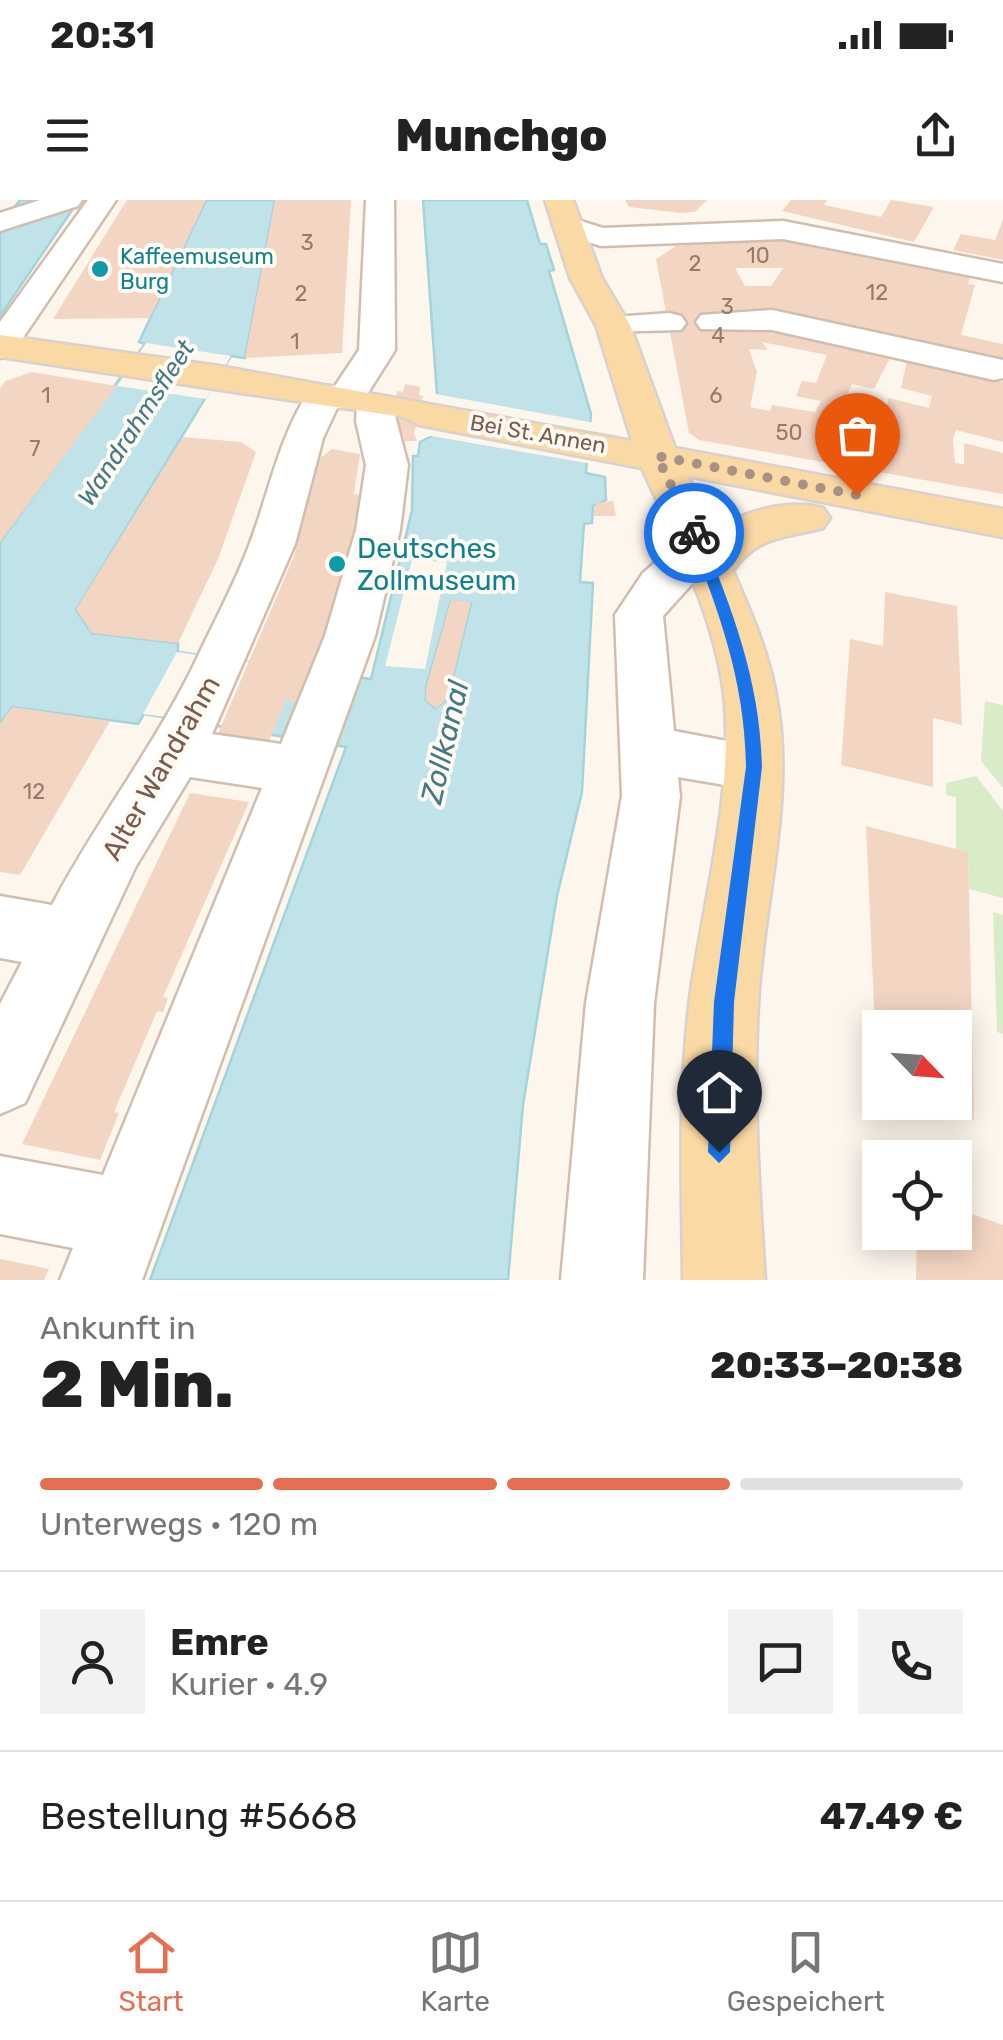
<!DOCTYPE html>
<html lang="de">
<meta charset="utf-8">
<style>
:root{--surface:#fff;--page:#f2f2f2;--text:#222;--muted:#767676;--line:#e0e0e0;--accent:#e76f51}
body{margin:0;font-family:Rubik,sans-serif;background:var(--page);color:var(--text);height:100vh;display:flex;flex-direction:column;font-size:38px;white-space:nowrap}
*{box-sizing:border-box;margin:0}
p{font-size:32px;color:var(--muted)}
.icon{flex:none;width:55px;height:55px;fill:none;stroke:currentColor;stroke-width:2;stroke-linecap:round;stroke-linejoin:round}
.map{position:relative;height:1080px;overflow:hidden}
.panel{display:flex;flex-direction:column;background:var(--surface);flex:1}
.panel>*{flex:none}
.needle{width:65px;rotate:115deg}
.tools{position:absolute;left:862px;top:810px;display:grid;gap:20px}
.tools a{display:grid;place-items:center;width:110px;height:110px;border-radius:0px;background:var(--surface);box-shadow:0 5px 25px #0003;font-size:50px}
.pin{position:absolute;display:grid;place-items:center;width:85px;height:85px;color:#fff;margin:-102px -42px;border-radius:50% 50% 50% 0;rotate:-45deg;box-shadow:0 0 10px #0007}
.pin .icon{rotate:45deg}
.courier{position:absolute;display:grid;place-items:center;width:100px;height:100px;margin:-50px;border:8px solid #1a73e8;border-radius:50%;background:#fff;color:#222;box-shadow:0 2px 12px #0007}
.head em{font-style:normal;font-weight:800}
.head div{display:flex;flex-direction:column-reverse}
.head{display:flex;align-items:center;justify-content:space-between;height:170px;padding:0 40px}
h1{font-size:65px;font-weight:800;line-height:75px}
.bar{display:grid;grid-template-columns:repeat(4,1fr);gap:15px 10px;align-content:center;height:120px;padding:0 40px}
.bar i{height:12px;border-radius:8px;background:var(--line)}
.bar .active{background:var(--accent)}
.bar p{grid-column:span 4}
.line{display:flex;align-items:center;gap:25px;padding:0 40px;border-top:2px solid var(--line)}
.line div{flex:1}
.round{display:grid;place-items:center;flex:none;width:105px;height:105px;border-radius:0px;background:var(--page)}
.status{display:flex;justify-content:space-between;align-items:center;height:70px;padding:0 50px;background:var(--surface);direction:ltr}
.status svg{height:28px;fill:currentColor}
header{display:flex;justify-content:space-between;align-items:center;height:130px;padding:0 40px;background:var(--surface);font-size:45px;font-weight:800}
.menu{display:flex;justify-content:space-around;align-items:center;height:140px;border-top:2px solid var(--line);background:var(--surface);font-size:28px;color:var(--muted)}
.menu a{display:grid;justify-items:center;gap:5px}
.menu .active{color:var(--accent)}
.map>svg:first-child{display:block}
.green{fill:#d8ecc9}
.water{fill:#bfe3e8;stroke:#a5d3da;stroke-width:2.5;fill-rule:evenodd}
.pier{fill:#fdf6ec}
.building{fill:#f3d5c3;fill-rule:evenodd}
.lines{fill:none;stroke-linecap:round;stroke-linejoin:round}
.minor-casing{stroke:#d1beb0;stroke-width:5}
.major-casing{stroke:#dad1cd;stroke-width:5}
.minor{fill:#fff;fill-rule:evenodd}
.major{fill:#fbd9a5;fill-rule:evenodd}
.route{fill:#1a73e8}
.done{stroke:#a89285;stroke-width:10;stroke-dasharray:0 18}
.culture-dot{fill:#0f9aa8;stroke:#fffaf3;stroke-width:4}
.labels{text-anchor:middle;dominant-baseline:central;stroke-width:8;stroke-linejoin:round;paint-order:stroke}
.number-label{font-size:22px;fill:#987a6a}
.far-culture-label{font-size:22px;fill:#0d838f;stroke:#fffaf3;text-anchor:start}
.far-street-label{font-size:22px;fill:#7a5c4d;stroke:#fffaf3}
.far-water-label{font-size:25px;font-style:italic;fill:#437c86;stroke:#fffaf3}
.culture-label{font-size:28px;fill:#0d838f;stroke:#fffaf3;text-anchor:start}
.street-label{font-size:28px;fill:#7a5c4d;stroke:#fffaf3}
.water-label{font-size:30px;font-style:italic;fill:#437c86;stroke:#fffaf3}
</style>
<div class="status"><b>20:31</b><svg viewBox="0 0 49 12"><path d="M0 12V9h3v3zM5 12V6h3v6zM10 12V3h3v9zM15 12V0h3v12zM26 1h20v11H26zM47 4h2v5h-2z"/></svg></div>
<header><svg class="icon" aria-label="menu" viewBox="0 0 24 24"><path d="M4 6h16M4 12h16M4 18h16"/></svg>Munchgo<svg class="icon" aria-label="share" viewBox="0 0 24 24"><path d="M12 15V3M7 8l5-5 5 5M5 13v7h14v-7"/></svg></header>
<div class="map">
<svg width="1003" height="1080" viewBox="0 0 1003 1080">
<rect width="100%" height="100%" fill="#fdf6ec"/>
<g class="green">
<polygon points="985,501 1003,505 1003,588 981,561"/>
<polygon points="976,576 1003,611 1003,698 969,689 968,652 956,649 956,597 946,595 946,583"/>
<polygon points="993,712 1003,715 1003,834 997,832"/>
</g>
<g class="water">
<polygon points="20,0 79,0 0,116 0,26"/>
<path d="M206 0H275L245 158 231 156 76 410 92 433 178 443V452L371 479 412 310 413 256H418L420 242 432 236 437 195 423 0H527L540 44H546L554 70 549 71 591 214 586 273 605 277 606 300 593 306 592 323 584 324 580 382 593 383 582 592 557 696 523 905 508 1080H150L346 547 144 514 138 524 12 507 0 524V342L145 144 139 142ZM451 401 471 403 450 489 446 500 435 508 426 501V487Z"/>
</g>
<g class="pier">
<polygon points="146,143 231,156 206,199 117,186"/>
<polygon points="430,193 595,223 592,264 426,235"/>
<polygon points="412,360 447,362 425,469 385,466"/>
<polygon points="177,452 252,462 222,525 143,514"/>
</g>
<g class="building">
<polygon points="127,0 206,0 150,118 53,119"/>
<polygon points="275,0 351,0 342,153 245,158"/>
<polygon points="625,0 707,0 695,12 681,13 629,7"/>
<polygon points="791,0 827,0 824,5 881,17 891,0 934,7 914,42 782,11"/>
<polygon points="1003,20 1003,60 953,50 961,34 995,40"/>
<path d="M773 38 970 77 968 84 975 85 961 135 1003 144V165L762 126 890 158 874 189 852 184 839 212 853 215 850 226 869 230 866 242 875 244 889 198 929 208 932 196 901 188 907 161 1003 182V242L956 230 953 240 955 263 964 264V243L1003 253V294L699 240 689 233 656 59 676 46ZM735 68H783L771 86H745ZM762 142 827 155 816 183 802 181 796 196 821 201 815 212 772 205 770 211 750 207 757 172 749 149 768 150Z"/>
<polygon points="32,172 117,186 0,342 0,189 5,181"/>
<polygon points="405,184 420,187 419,195 423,196 414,234 417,241 403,241 404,235 391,227 397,191 403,192"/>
<polygon points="183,237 241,242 256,252 218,359 178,443 92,433 76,409"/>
<polygon points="332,249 360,254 354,294 368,296 354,366 304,505 286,500 268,543 217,536 294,356 318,260"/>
<polygon points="613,301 616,316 593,316 596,303"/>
<polygon points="885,392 957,406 962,525 933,518 933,587 841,565 850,439 883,446"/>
<polygon points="451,400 471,402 450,489 446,500 436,508 426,501 426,488"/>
<polygon points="12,507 110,521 20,675 0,672 0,524"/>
<polygon points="190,593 249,602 163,797 168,798 163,812 157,811 114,912 119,913 100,960 22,944"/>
<polygon points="866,626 968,652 974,920 924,903 955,902 955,828 880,828 877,875"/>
<polygon points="955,1008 1003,1025 1003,1080 916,1080 917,1032 955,1032"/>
<polygon points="0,1059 49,1069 44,1080 0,1080"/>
</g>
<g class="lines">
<g class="minor-casing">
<g id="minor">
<polygon points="40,0 82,0 78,6 0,31 0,13"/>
<polygon points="88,0 116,0 12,154 0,158 0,122"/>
<path d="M366 0H394L395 150 366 196 390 197 408 265 400 330 375 436 142 1080H60L73 1048 0 1034V956L103 975 262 588 190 577 136 666 25 903 0 914V804L22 762 0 758V696L52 705C97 619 158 542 199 454 216 418 236 381 250 343 270 290 279 235 312 187L335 186 359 150ZM357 207 356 221 366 265 356 330 325 436 281 544 212 534 295 344 323 238 337 208Z"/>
<polygon points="568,17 603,28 783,21 1003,64 1003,82 783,39 601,46 558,32 553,26 558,20"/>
<polygon points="772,110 1003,160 1003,178 994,180 772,130 701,129 696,122 701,115"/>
<polygon points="669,113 681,116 686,123 681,130 601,132 596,125 601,118"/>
<polygon points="701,333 717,337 724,348 663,416 674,531 774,550 782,567 774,584 754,590 678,577 680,596 654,803 643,1080 561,1080 586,803 622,596 615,415 643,373 685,337"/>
</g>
</g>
<g class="major-casing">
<path id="major" d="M545 0H573L602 78 630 125 675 248 1003 309V337L688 276 715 332C742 310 790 299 823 308L830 318 823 328C786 338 757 335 733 371 751 413 770 455 777 501 795 600 763 705 758 805 753 897 759 988 765 1080H683C682 986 678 892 690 798 703 702 732 602 725 504 718 422 675 341 642 268L419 225 403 217 0 157V135L219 166 632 241 596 125 570 78Z"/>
</g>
<use href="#minor" class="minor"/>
<use href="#major" class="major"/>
</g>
<path class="route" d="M694 329 701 333C733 411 760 481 762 567L734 802 730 952 719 963 708 952 714 802 746 567C745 481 719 411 688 333Z"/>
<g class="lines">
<polyline class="done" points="694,333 657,256 857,295"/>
</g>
<g class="culture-dot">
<circle cx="100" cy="69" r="10"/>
<circle cx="337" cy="364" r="10"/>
</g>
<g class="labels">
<g class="number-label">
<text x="307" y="42">3</text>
<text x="758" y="55">10</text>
<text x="695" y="63">2</text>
<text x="877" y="92">12</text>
<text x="301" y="93">2</text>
<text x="727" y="106">3</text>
<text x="718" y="135">4</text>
<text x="295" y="141">1</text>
<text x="46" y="195">1</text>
<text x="716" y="195">6</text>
<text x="789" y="232">50</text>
<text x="35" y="248">7</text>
<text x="34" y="591">12</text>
</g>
<g class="far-culture-label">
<text x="120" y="56">Kaffeemuseum<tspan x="120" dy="25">Burg</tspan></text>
</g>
<g class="far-street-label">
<text transform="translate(538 234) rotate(10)">Bei St. Annen</text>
</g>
<g class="far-water-label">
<text transform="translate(136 223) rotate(-57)">Wandrahmsfleet</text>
</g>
<g class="culture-label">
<text x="357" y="348">Deutsches<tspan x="357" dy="32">Zollmuseum</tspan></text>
</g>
<g class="street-label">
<text transform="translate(161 568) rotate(-60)">Alter Wandrahm</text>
</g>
<g class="water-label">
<text transform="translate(445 542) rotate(-77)">Zollkanal</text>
</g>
</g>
</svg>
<div class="tools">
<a><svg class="needle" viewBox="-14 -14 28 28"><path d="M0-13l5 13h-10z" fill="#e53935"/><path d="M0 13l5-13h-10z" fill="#767676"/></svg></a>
<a><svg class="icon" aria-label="locate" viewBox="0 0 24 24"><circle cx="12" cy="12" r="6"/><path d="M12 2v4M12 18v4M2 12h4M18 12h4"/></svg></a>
</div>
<div class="pin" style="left:857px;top:295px;background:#ea580c"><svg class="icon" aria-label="bag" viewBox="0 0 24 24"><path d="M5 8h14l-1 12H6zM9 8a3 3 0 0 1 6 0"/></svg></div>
<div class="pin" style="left:719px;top:952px;background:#1f2937"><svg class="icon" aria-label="home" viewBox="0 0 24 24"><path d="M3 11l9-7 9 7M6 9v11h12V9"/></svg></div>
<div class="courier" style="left:694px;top:333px"><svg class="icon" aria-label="bike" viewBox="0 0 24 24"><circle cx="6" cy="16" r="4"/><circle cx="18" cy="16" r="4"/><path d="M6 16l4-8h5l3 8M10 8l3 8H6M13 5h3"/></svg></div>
</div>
<section class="panel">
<div class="head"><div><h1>2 Min.</h1><p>Ankunft in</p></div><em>20:33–20:38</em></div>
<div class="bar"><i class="active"></i><i class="active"></i><i class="active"></i><i></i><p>Unterwegs · 120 m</p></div>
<div class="line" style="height:180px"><a class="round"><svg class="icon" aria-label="person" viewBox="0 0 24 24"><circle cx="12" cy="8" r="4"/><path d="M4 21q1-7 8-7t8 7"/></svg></a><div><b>Emre</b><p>Kurier · 4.9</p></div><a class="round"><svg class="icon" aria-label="chat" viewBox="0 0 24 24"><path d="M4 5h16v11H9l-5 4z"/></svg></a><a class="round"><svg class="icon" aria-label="phone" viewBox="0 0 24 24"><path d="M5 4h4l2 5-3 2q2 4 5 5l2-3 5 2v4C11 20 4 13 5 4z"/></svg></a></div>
<div class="line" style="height:130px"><div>Bestellung #5668</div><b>47.49 €</b></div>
</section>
<nav class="menu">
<a class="active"><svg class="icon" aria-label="home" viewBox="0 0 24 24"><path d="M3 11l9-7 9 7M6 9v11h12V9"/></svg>Start</a>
<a><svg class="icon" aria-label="map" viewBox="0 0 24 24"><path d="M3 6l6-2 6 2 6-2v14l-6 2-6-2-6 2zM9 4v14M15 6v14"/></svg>Karte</a>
<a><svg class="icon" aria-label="saved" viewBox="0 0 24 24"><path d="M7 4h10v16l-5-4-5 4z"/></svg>Gespeichert</a>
</nav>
